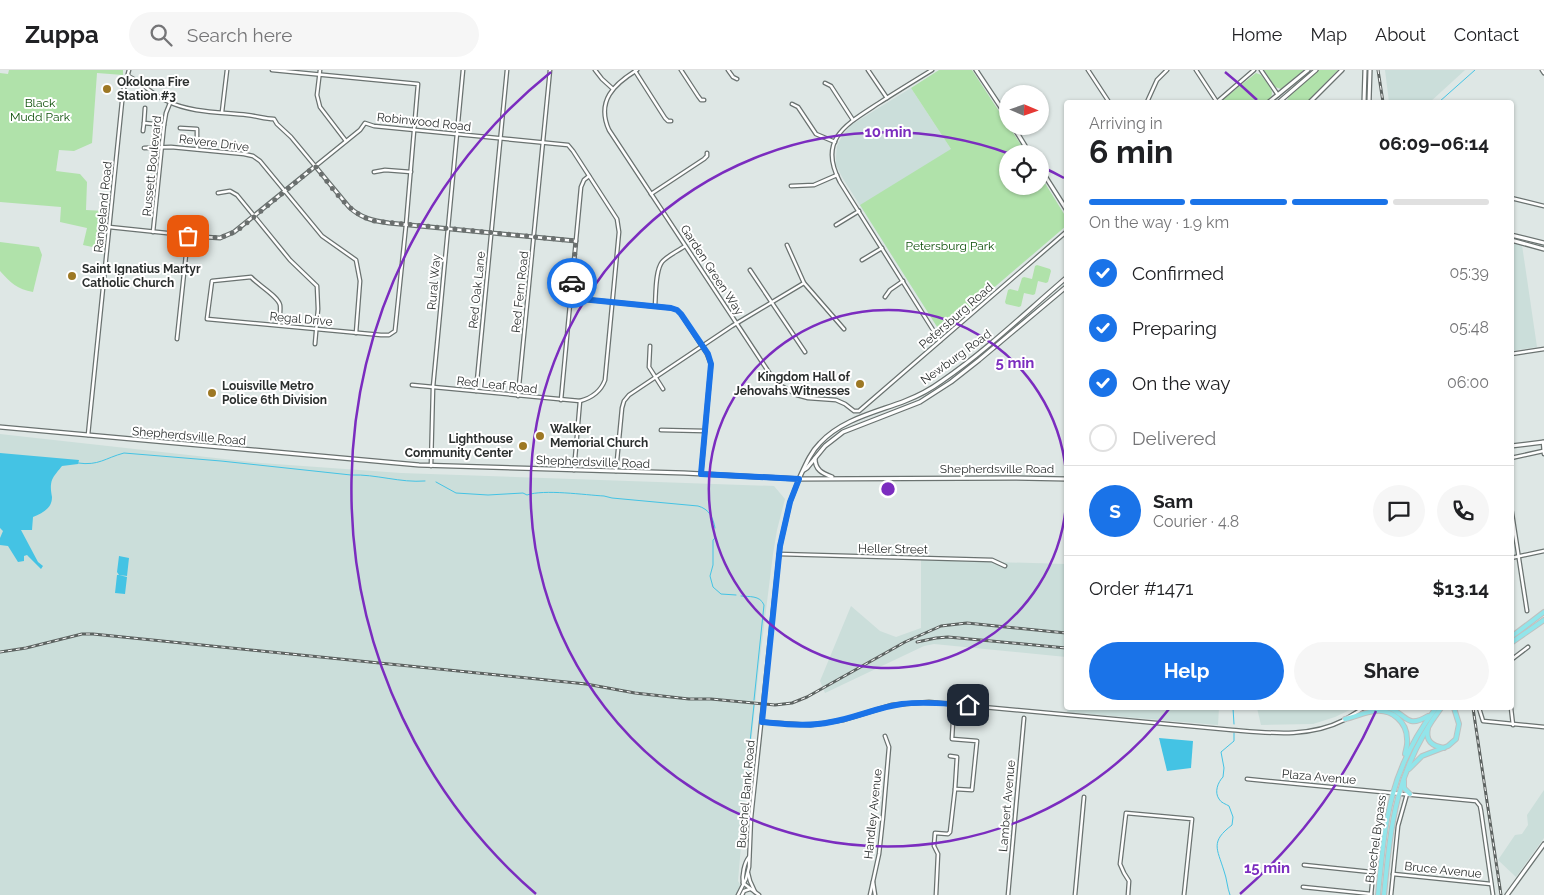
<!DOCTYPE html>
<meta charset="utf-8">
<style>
:root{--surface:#fff;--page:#f6f6f6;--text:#202124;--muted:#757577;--line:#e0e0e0;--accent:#1a73e8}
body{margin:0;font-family:Raleway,sans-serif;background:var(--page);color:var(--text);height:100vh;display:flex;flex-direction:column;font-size:19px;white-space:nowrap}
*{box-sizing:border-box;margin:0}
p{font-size:16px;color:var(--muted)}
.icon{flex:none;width:28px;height:28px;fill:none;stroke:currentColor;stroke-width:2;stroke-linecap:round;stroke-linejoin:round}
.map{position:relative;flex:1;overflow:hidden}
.panel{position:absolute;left:1064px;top:30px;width:450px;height:610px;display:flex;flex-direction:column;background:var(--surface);border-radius:5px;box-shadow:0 1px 4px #0004}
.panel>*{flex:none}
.needle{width:32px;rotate:92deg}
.buttons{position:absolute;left:999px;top:15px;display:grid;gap:10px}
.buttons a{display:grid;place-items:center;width:50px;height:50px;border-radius:50%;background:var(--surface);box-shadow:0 1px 4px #0004;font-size:25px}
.pin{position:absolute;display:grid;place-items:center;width:42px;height:42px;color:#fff;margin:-21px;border-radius:10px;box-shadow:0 2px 8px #0006}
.courier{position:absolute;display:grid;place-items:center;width:50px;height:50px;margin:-25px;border:4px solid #1a73e8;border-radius:50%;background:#fff;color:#222;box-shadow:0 1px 6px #0007}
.headline em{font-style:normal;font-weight:700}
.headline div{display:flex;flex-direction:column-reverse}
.headline{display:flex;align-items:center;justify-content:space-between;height:85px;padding:0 25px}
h1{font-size:32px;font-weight:700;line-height:38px}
.bar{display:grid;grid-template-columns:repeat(4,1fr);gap:8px 5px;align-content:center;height:60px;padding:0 25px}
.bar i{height:6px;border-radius:4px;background:var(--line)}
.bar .selected{background:var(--accent)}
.bar p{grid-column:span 4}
.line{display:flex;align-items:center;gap:12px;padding:0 25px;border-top:1px solid var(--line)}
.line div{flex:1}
.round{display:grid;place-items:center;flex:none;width:52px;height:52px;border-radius:26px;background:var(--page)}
ol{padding:0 25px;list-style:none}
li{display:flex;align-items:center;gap:15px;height:55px}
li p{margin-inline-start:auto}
li .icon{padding:5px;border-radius:50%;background:var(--accent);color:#fff;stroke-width:4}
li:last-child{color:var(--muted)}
li i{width:28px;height:28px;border:2px solid var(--line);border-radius:50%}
.button{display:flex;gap:10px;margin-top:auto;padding:10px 25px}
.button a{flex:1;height:58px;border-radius:30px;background:var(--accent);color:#fff;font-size:20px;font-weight:700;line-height:58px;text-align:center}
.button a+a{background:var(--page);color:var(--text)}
header{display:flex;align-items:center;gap:30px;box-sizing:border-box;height:70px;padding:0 25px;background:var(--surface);border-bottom:1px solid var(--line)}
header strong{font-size:24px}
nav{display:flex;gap:28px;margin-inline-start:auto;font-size:18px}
.search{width:350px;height:45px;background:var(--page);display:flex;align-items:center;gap:12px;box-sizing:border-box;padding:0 18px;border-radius:28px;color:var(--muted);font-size:19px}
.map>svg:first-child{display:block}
.built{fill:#cbdeda}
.green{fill:#b0e2aa}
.water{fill:#44c3e4}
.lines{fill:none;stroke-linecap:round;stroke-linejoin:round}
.stream{stroke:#44c3e4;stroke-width:1}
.minor-casing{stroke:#6a7270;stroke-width:5}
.tertiary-casing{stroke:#6a7270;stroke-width:5.5}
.secondary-casing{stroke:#6a7270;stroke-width:5.5}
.primary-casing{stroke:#bfc1c0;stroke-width:6}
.minor{stroke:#fff;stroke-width:2.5}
.tertiary{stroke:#fff;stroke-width:3}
.secondary{stroke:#fff;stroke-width:3}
.primary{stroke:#92e5ea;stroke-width:4}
.rail-casing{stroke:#5d6361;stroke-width:3}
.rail{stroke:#fff;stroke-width:1;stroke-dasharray:4;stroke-linecap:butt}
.done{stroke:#6a6f6e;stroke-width:5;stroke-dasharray:0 9}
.route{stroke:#1a73e8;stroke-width:6}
.ring{fill:none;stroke:#7b2cbf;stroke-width:2.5}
.poi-dot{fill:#9d7824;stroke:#fff;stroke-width:2}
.labels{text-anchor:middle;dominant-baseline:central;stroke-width:4;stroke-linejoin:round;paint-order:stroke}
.poi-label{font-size:12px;font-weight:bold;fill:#2b2f2e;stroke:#fff;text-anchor:start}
.park-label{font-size:12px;fill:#0c4f08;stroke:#fff}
.street-label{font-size:12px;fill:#2b2f2e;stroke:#fff}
.centre{fill:#7b2cbf;stroke:#fff;stroke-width:2.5}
.ring-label{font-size:15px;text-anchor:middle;font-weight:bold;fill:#7b2cbf;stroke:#fff;stroke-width:4;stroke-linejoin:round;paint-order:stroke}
</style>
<header>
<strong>Zuppa</strong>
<div class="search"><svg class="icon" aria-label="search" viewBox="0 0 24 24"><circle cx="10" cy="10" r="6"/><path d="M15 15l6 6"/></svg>Search here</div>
<nav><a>Home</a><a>Map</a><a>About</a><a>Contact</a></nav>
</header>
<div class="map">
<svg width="1544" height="825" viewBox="0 0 1544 825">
<rect width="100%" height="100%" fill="#dee7e5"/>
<g class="built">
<polygon points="1385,0 1465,0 1430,32 1389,32"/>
<polygon points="911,18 951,79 941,263 842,107 836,95 836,86 837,76 841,68 851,55"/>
<polygon points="1511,173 1522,175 1537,277 1511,281"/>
<polygon points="0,364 261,393 401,403 774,416 785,429 777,460 773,484 759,596 741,776 738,811 746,825 0,825"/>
<polygon points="921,490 1066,494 1066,587 934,574 924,576 825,623 820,611 851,536 880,561 896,567 921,558"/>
<polygon points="1068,638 1219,638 1218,655 1067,642"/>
<polygon points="1257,638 1354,638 1335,647 1313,654 1261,655"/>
<polygon points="1544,720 1544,768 1516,807 1498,790 1515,765 1522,764 1528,755 1527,745"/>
</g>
<g class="green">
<polygon points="9,0 123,0 123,5 97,3 92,73 74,81 59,80 56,101 80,104 87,112 86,140 105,141 102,179 83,175 87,158 60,152 61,137 0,132 0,3 8,4"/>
<polygon points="939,0 972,0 1027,84 1008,84 1008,116 1040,116 1040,105 1066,147 1066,156 941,263 860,135 951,79 911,18"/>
<polygon points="1264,0 1304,0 1281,19 1275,17"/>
<polygon points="1318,0 1338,0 1307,32 1286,32 1289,26"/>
<path d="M1256 3 1261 5C1268 15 1278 22 1267 32H1220Z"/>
<path d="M0 172 39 177 42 185 33 222C17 219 11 213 0 201Z"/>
<polygon points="1037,195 1050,199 1051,201 1048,212 1046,213 1038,211 1035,224 1033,225 1024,223 1021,236 1019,237 1006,234 1005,232 1008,220 1010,219 1018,221 1022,208 1024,207 1032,209 1035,196"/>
</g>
<g class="water">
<path d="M0 383 79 390 78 394 62 396C59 400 54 405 52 410 50 416 51 421 52 427 52 439 42 443 33 447L32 460H21L38 492 43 496 41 499 27 485 24 486V491L18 492 8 476 0 475V468L3 461 0 458Z"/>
<polygon points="119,486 129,488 127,506 119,505 127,507 125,524 115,523 117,505 119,505 117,502"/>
<polygon points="1159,668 1193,671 1191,698 1167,701"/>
</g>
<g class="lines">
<g class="stream">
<polyline points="1439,32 1475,0"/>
<path d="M78 393C99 396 105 388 124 383L221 391 351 405C376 404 400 413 425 411"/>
<path d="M436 412 456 423 488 425 523 423 527 425C544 419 585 425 604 426L612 428 698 436C709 439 713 447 715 458"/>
<polyline points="715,468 713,470 713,495 710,506 713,517 721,524 736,525"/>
<path d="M741 526C749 527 760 525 764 535L754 630"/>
<polyline points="1233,638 1234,654"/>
<polyline points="747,700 754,635"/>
<path d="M1230 825C1227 817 1227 809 1224 801 1217 778 1210 772 1232 755L1233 747 1229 736C1226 734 1221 733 1219 729 1214 722 1218 712 1223 707L1224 698 1221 682 1234 671V663"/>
</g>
<g class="minor-casing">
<g id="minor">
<path d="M272 0 418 14 406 155 395 261 389 265H381L207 249 212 211 251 207C258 215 278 226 280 235 281 241 279 249 279 255"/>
<polyline points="320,0 317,25 320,37 346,71"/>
<polyline points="595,0 602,9 613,19"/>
<path d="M637 0C614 14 596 31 609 60L770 304 778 314 797 325 808 328 836 330 845 334 854 341H859L1066 162"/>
<polyline points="681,0 698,26 701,30 704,30"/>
<polyline points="728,0 733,7 737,9"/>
<polyline points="868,0 887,28"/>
<path d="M932 0C914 11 896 22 879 33 847 54 817 69 840 112L940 271"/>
<polyline points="1088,0 1109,32"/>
<polyline points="1196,0 1217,32"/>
<polyline points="1261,0 1278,25"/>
<polyline points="1542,0 1544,3"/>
<polyline points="635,1 665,48 668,51 671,51"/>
<path d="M128 6C142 12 152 25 167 31 191 43 221 42 247 45 257 46 265 49 274 49L277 54 291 67 349 137C361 148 373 151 389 153L576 171"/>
<polyline points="825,13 831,16 853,50"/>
<polyline points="1147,32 1157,10 1167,0"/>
<polyline points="1217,32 1254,0"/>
<polyline points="792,34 798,37 816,64 835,72"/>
<polyline points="145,38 144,53 164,55"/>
<polyline points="222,42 227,0"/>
<polyline points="180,58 197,59 197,79"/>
<polyline points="143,61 144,53"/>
<polyline points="144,78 171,77 244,84 253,86 260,91 322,166 356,190 360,211 356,263"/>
<polyline points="374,102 385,100 411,102"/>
<polyline points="791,116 814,115 837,105"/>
<polyline points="218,123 230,121 237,125 290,190 317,216 318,239 315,274"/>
<polyline points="651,124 704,89 707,86 707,83"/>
<polyline points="1511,128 1544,136"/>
<polyline points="836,155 859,141"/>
<path d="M109 157 205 167 220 168 234 162 360 60 365 53 374 56 568 75 573 81 617 149 619 162 605 310C601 321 591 328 580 331L412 315"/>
<polyline points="153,162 164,55 166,43 170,33"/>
<polyline points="787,175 804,213 844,259"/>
<polyline points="862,190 882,178"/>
<polyline points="750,200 805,282"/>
<polyline points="885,227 890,220 903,211"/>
<polyline points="571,228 671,238 677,240 681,244 707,284 711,294 701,404"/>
<path d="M655 236C656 225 655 201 662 192 667 186 678 181 685 176"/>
<polyline points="177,269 188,166"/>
<polyline points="650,276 649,297 663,319"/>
<polyline points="1511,284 1544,279"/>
<polyline points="476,321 507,0"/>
<polyline points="518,326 550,0"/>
<polyline points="561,330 581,117 584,110 589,106"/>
<polyline points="661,360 705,361"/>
<polyline points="88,365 123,22 129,0"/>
<polyline points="1543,372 1544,384"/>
<polyline points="1511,388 1543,381"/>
<polyline points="431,396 433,317 463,0"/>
<polyline points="574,400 580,331"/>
<polyline points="616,401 622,338 624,331 629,325 732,256 804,213"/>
<polyline points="1511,437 1527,541"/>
<polyline points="779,484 992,490 1005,496"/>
<polyline points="1511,488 1544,481"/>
<polyline points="1511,590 1528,577"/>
<polyline points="1479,638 1483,651 1544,657"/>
<polyline points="1511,638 1513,655"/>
<path d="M762 652 810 655 819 654 843 650 892 635 929 632 1232 660C1270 663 1309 668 1344 650 1351 646 1358 641 1364 638"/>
<polyline points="950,686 957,687 955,719"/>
<polyline points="1247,709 1476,731 1480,736 1481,741 1493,825"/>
<polyline points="1304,795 1371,802 1373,804 1371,825"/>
<polyline points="748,803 750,811 755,822"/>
<polyline points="1393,804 1491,814"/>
<polyline points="873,812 875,825"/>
<path d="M743 813C742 806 744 793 749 787"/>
<polyline points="743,813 759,825"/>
<polyline points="1303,817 1371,824"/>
<polyline points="738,825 746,809 749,797 751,748 780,476 790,432 799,409"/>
<polyline points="742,825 744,821 750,819"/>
<polyline points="870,825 879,784 883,747 889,677 885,666"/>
<polyline points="936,825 938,784 934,776 935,763 948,764 950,762 955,719 972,720 977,671 952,669 954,634"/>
<polyline points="1008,825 1024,648"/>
<polyline points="1075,825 1084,727"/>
<polyline points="1128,825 1129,811 1124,803 1120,794 1126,743 1192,749 1184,825"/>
<polyline points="1391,825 1398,756 1407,724"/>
</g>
</g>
<g class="tertiary-casing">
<g id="tertiary">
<polyline points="1310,32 1342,0"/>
<polyline points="1364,32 1365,0"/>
<polyline points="1369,32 1370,0"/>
<polyline points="1511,165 1544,173"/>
<polyline points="1511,170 1544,179"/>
</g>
</g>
<g class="secondary-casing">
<g id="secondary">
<polyline points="976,0 1008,48"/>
<polyline points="1269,32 1308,0"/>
<polyline points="1279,32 1316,0"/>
<polyline points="1013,56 1030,84"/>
<polyline points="1040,98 1066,139"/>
<polyline points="0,357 419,395 684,403 799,409 1015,408 1066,409"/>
<polyline points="1511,376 1544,372"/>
<path d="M815 388C815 400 822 403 832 407"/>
<polyline points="804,400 807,398 825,376 843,362 920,332 951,312 979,290 1066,217"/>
<path d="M799 409C805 396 810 383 820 373 842 349 877 342 905 331 918 326 931 319 942 311 987 280 1025 243 1066 208"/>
<polyline points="1507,825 1544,774"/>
</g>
</g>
<g class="primary-casing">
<g id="primary">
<polyline points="1511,567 1544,542"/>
<polyline points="1511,573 1544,550"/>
<path d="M1389 638C1408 645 1406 659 1428 646"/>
<path d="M1345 649C1355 647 1365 642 1375 641 1392 639 1407 652 1407 669 1408 674 1406 679 1405 684"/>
<path d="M1428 658C1425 671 1432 676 1444 678"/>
<polyline points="1409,699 1422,686 1448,676 1456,669 1459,654 1454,638"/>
<polyline points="1404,711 1404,718 1410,724"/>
<path d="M1378 825C1385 751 1389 700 1436 638"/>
<path d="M1384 825C1391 752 1396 699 1441 638"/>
</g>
</g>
<use href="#minor" class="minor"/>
<use href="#tertiary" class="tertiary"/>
<use href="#secondary" class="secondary"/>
<use href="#primary" class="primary"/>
<g class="rail-casing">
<g id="rail">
<polyline points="1378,0 1383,32"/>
<polyline points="917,572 936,568 948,567 1066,578"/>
<polyline points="0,582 26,578 82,564 93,564 586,614 635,623 689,629 711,629 775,635 792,633 807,627 905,572 941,556 967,553 1066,563"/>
<polyline points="1473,638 1501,825"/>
</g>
</g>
<use href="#rail" class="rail"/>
</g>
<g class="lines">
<path class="done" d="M188 166C212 168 222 171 242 157L315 96C332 117 347 143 374 151L576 171 572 213"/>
<path class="route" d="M572 213 571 228 671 238 677 240 681 244 708 284 711 294 701 404 799 409 790 432 780 476 762 652C785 654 808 657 831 652 855 648 878 637 902 634 925 631 946 634 968 635"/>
</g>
<g class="ring">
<path d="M1066 436A179 179 0 1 1 1066 402"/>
<path d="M1169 639A357 357 0 1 1 1010 84M1042 97A357 357 0 0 1 1064 108"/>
<path d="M1376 641A536 536 0 0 1 1240 824M536 824A536 536 0 0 1 551 2M1225 2A536 536 0 0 1 1257 30"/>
</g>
<g class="poi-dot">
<circle cx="107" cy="19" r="5"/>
<circle cx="72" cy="206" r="5"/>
<circle cx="860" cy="314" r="5"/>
<circle cx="212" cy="323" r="5"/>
<circle cx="540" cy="366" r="5"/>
<circle cx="523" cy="376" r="5"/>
</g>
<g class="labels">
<g class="poi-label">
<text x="117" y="12">Okolona Fire<tspan x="117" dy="14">Station #3</tspan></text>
<text x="82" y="199">Saint Ignatius Martyr<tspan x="82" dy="14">Catholic Church</tspan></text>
<text x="850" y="307" text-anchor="end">Kingdom Hall of<tspan x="850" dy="14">Jehovahs Witnesses</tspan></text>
<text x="222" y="316">Louisville Metro<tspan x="222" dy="14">Police 6th Division</tspan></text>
<text x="550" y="359">Walker<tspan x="550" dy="14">Memorial Church</tspan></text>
<text x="513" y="369" text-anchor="end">Lighthouse<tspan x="513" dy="14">Community Center</tspan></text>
</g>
<g class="park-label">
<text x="40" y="33">Black<tspan x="40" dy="14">Mudd Park</tspan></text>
<text x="950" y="176">Petersburg Park</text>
</g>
<g class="street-label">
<text transform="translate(424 52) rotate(6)">Robinwood Road</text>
<text transform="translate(214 73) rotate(7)">Revere Drive</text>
<text transform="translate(152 96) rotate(-84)">Russett Boulevard</text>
<text transform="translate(103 137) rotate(-84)">Rangeland Road</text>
<text transform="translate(712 200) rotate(57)">Garden Green Way</text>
<text transform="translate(434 212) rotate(-85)">Rural Way</text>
<text transform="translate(477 220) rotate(-84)">Red Oak Lane</text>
<text transform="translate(520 222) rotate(-84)">Red Fern Road</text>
<text transform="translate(956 246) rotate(-41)">Petersburg Road</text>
<text transform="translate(301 249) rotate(5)">Regal Drive</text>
<text transform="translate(956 287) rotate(-36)">Newburg Road</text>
<text transform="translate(497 315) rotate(6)">Red Leaf Road</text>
<text transform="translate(189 366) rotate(5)">Shepherdsville Road</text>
<text transform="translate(593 392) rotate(2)">Shepherdsville Road</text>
<text x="997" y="399">Shepherdsville Road</text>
<text transform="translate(893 479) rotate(1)">Heller Street</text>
<text transform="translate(1319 707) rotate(5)">Plaza Avenue</text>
<text transform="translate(746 724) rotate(-85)">Buechel Bank Road</text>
<text transform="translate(1007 736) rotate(-85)">Lambert Avenue</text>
<text transform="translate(873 744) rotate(-84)">Handley Avenue</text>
<text transform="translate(1376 769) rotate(-82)">Buechel Bypass</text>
<text transform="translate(1443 800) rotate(6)">Bruce Avenue</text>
</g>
</g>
<circle cx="888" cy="419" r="8" class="centre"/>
<g class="ring-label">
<text x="888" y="67">10 min</text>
<text x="1015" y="298">5 min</text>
<text x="1267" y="803">15 min</text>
</g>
</svg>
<div class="buttons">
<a><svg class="needle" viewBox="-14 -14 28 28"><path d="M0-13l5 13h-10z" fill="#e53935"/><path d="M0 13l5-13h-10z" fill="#757577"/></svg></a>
<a><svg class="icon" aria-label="locate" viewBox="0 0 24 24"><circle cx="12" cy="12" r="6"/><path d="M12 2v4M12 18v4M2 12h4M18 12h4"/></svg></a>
</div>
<div class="pin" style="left:188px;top:166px;background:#ea580c"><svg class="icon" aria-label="bag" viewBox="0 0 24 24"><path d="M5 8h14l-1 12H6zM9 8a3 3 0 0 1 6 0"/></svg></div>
<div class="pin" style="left:968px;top:635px;background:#1f2937"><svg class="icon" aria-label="home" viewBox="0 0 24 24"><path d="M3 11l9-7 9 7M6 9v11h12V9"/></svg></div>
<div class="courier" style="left:572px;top:213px"><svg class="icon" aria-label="car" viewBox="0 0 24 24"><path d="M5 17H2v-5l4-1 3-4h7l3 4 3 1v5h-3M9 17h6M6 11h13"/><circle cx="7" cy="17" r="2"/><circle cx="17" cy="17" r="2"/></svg></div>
<section class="panel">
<div class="headline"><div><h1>6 min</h1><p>Arriving in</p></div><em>06:09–06:14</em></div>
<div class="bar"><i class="selected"></i><i class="selected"></i><i class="selected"></i><i></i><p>On the way · 1.9 km</p></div>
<ol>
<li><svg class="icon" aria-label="check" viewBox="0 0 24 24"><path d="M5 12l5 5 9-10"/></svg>Confirmed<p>05:39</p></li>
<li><svg class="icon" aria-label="check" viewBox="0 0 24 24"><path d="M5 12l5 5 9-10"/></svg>Preparing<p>05:48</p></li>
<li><svg class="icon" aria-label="check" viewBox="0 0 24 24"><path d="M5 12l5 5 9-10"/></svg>On the way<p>06:00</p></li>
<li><i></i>Delivered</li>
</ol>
<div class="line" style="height:90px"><b class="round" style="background:var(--accent);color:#fff">S</b><div><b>Sam</b><p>Courier · 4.8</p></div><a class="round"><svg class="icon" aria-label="chat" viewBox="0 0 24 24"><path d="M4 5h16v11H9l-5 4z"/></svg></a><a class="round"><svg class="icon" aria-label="phone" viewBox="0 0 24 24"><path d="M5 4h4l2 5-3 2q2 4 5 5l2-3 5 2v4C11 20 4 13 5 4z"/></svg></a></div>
<div class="line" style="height:65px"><div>Order #1471</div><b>$13.14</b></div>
<div class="button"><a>Help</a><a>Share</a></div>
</section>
</div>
